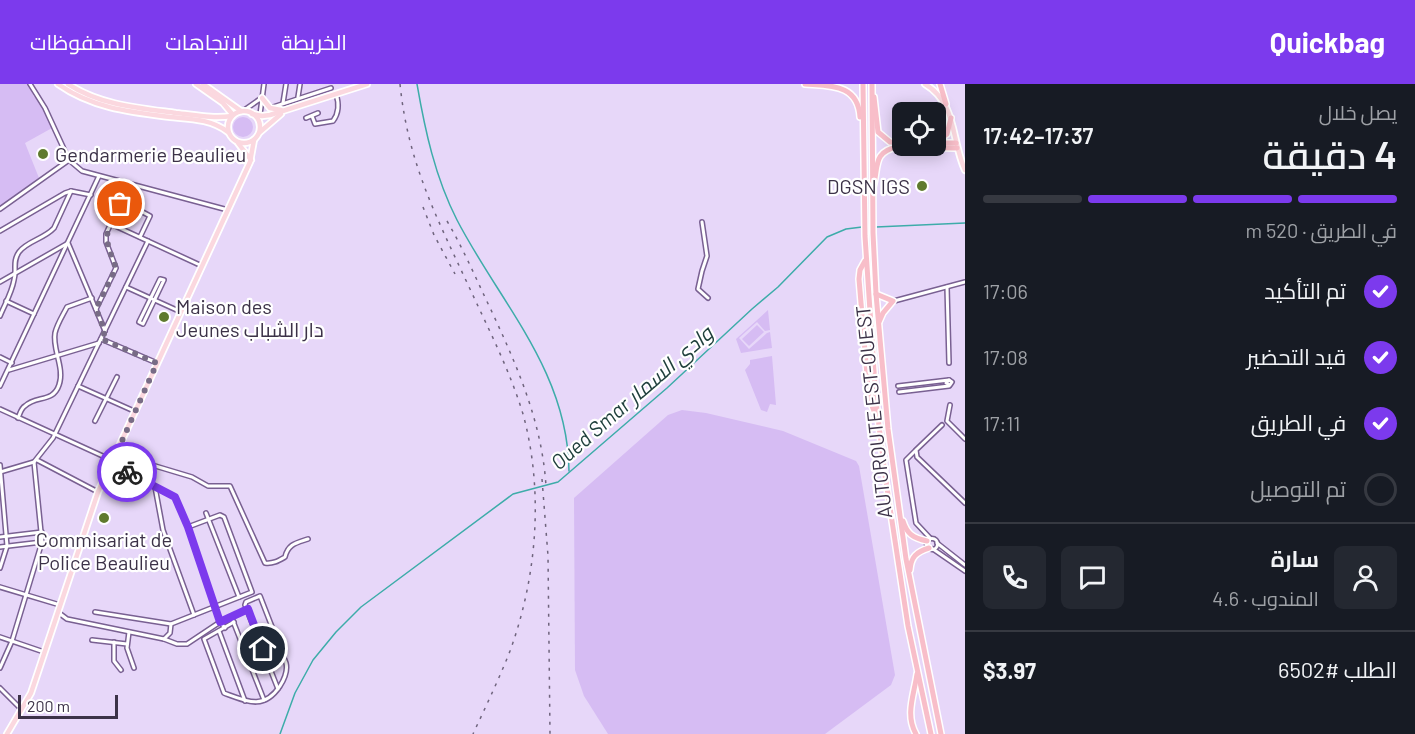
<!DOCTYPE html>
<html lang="ar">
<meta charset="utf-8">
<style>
:root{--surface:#171b24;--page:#242831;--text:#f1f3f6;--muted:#9ea1a6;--line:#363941;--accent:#7c3aed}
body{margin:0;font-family:Barlow,Cairo,sans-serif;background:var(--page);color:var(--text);direction:rtl;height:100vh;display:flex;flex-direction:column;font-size:22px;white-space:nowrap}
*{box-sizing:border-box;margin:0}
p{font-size:20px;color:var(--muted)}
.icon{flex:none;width:33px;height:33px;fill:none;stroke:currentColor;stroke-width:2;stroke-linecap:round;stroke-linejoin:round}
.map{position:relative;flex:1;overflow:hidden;direction:ltr}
.details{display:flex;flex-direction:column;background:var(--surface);width:450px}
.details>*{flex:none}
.controls{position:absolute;left:892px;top:18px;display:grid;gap:12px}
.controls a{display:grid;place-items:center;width:54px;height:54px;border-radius:9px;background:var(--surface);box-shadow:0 3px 15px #0003;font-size:30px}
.scale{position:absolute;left:18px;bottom:15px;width:100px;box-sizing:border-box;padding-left:6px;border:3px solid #3c3248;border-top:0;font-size:16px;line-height:21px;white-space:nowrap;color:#3c3248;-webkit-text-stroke:4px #fff;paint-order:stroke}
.pin{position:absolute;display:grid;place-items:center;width:51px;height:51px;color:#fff;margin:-26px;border:3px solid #fff;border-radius:50%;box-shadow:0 2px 6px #0007}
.courier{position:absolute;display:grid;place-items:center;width:60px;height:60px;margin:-30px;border:4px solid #7c3aed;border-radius:50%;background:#fff;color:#222;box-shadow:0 2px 8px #0007}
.headline em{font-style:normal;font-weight:600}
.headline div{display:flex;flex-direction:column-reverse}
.headline{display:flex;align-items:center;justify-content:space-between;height:102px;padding:0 18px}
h1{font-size:39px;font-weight:600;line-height:45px}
.bar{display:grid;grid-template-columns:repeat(4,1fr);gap:9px 6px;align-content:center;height:72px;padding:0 18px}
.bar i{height:8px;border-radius:4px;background:var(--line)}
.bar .active{background:var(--accent)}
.bar p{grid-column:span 4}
.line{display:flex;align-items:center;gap:15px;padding:0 18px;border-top:2px solid var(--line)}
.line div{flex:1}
.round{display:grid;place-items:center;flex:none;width:63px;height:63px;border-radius:9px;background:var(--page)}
ol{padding:0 18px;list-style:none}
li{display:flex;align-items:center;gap:18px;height:66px}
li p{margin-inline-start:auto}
li .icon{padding:6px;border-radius:50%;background:var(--accent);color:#fff;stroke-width:4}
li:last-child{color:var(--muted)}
li i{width:33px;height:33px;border:3px solid var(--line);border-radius:50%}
header{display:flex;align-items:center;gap:36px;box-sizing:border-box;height:84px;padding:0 30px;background:var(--accent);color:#fff}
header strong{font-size:28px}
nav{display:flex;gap:33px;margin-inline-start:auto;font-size:21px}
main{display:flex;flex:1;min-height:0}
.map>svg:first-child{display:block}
.green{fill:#d6bcf3}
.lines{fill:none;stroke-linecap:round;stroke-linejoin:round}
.stream{stroke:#3daca9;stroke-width:1.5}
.minor-casing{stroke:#796092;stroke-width:6}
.major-casing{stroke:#fff;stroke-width:8}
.highway-casing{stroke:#fff;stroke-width:8}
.minor{stroke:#fff;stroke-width:3}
.major{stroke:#fbd8df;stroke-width:4.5}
.highway{stroke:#f8bec9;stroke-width:5}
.rail{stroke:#6f647d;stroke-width:1.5;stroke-dasharray:3 6;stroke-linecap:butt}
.done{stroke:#786c86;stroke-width:6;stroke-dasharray:0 10.8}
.route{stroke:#7c3aed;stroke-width:8}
.poi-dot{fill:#5f7a2e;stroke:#fff;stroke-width:2}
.labels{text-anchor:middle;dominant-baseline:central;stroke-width:4.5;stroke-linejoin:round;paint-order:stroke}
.poi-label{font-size:20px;fill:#3c3248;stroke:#fff;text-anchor:start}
.street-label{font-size:20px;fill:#3c3248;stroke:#fff}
.water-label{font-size:21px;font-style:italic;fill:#20403d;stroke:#fff}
</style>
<header>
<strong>Quickbag</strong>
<nav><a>الخريطة</a><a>الاتجاهات</a><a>المحفوظات</a></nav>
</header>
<main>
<section class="details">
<div class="headline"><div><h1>4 دقيقة</h1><p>يصل خلال</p></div><em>17:37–17:42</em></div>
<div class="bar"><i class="active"></i><i class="active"></i><i class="active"></i><i></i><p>في الطريق · 520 m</p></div>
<ol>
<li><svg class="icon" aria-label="check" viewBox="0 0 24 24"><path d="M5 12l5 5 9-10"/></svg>تم التأكيد<p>17:06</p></li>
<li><svg class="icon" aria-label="check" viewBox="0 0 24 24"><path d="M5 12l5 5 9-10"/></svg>قيد التحضير<p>17:08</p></li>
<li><svg class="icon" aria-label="check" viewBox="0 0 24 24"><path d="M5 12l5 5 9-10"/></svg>في الطريق<p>17:11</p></li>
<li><i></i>تم التوصيل</li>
</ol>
<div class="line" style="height:108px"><a class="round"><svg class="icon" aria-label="person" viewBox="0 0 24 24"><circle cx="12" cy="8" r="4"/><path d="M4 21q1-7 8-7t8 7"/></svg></a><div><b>سارة</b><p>المندوب · 4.6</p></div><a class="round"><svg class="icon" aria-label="chat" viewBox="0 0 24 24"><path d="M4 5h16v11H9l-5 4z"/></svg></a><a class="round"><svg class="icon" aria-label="phone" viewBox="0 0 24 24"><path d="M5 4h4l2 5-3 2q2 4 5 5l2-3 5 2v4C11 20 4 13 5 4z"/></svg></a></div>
<div class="line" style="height:78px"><div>الطلب #6502</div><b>$3.97</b></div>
</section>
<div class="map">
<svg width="965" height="650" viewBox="0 0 965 650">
<rect width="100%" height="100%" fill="#e7d7f9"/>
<g class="green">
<polygon points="0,0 28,0 34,13 39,15 52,44 25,59 39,94 0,124"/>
<circle cx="243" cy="43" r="10"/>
<polygon points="768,226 770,246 765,247 757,238 739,254 749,265 767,249 770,248 772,264 741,269 736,255"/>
<polygon points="757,241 764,248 749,262 742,255"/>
<polygon points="772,272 776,321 770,320 767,328 761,326 745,286 750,280 750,276"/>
<polygon points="682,326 706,329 783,347 856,377 859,382 895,591 891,601 825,650 608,650 584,612 575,586 574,414 668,331"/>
</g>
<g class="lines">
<g class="stream">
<path d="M417 0C425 46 435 93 457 136 500 219 568 287 569 387"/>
<polyline points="876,143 965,139"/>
<polyline points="280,650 295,609 313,576 336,548 361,523 513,410 558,398 667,304 752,225 778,203 827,153 846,145 862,143"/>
</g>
<g class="minor-casing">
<g id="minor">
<polyline points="30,0 45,24 69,76 82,87 228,126"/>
<polyline points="298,13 300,0"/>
<polyline points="283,19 286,0"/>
<polyline points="270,24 331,4"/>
<polyline points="243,27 260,15"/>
<path d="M312 32 315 40 333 37C339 29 339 19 336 10"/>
<polyline points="306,34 318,29"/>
<polyline points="259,38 264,0"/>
<polyline points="0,125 69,76"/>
<polyline points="137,125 150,132 140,153"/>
<polyline points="702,138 707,172 702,187 698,205 708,214"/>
<polyline points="111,140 202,182"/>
<polyline points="0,147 65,109 71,107 91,111"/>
<polygon points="160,195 164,196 143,240 139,238"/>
<polyline points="0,198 68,159 105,247"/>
<polyline points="126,203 181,228"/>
<polyline points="947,203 949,279"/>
<polyline points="6,217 34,230"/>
<polyline points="894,217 965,198"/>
<polyline points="96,225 116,184 106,158 106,150 129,100"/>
<path d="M0 232C5 220 12 208 14 196 17 186 12 178 19 168 27 157 44 155 54 144L71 107"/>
<polyline points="101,255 157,279"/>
<polyline points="0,273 12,279"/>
<polyline points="9,286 99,259"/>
<polygon points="949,296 952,298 950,301 946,299"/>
<polyline points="0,302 99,92"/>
<polyline points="78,302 134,327"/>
<polyline points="898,302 949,296"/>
<polyline points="899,308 949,302"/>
<polyline points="950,321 947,337 965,355"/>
<path d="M0 325 118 379 152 381 192 393 208 402H230L265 479C273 480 278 477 285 473 288 460 296 459 308 455"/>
<path d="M18 334C20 330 21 324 25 322 36 311 53 319 59 301 65 284 52 265 55 249 57 240 63 231 67 223L92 214"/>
<polyline points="95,337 117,293"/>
<polyline points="942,341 916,366 917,373 965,419"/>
<polyline points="915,367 906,376 916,439 930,454"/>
<polyline points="37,376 98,408"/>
<polyline points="114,378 125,387 155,403 163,446 194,531"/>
<polyline points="0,381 7,462 0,484"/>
<polyline points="0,388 34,378 53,354 148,157"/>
<polyline points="155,403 175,413 188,443 220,538 225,544"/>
<polyline points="206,429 239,513"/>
<polyline points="0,453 42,448"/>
<circle cx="932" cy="460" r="5.5"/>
<polyline points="937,459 965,481"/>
<polyline points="0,463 42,458"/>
<polyline points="933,465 965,487"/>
<polyline points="0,503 60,521"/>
<polyline points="95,528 171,540 252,508 224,433 220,431 188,443"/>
<polyline points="59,529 67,535 164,555 170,549 171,540"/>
<polyline points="233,537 264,616"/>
<path d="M234 538 204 555 224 609C248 618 264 626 280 602 285 594 288 587 286 579L260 512 246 518 245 521 278 605"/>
<polyline points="219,547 245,617"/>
<polyline points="129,548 127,564 134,584"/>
<polyline points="0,553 44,568"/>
<polyline points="164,555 177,560 187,560 217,540 248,525"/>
<polyline points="92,556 127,560"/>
<polyline points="114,558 114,577 121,586"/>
<polyline points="0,584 12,557 42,458 34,378"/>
<polyline points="0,604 21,625"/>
</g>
</g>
<g class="major-casing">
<g id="major">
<path d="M58 0C92 24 130 28 170 33 191 35 211 35 228 48"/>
<path d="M68 0C100 21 138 24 176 29 195 31 213 35 232 32"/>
<polyline points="196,0 223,19 233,31"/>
<polyline points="203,0 241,27"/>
<path d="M925 0C957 19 951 56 965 86"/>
<polyline points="262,14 270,24 281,26"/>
<circle cx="244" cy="43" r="16"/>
<polyline points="252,30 262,32 270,31 367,0"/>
<polyline points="260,48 281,30"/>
<polyline points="238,59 251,76"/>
<polyline points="7,650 31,609 98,408 250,78 254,56"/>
</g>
</g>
<g class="highway-casing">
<g id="highway">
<path d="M805 0C831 2 858 0 860 33"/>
<polyline points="863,0 865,152 876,317 885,391 908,542 931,650"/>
<polyline points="872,0 873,149 876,210 888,345 906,475 941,650"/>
<polyline points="940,0 946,20"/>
<polyline points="874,13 878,48 890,58 903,59"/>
<polyline points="936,58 947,50 951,34"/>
<polyline points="937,59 956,59"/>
<path d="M873 103C879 84 872 68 897 63L957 64"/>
<polyline points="865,177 860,186 859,195 869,315 875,329"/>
<polyline points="876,210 893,217 883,229 879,238"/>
<path d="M903 437C907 450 913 454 927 457"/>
<path d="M910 486C911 473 916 468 929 464"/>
<path d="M916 650C905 631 914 611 917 590"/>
</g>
</g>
<use href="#minor" class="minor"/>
<use href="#major" class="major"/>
<use href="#highway" class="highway"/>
<g class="rail">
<path d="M400 0C408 80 437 134 470 205 489 246 510 287 523 330 544 407 537 493 510 567 499 595 486 622 473 650"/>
<polyline points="423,123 434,151 455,190"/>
<path d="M447 137C464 166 477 197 492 228 518 284 542 339 546 402"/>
<polyline points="542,395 548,472 550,650"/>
</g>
</g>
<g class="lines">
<path class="done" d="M120 120C104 153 103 150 116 184L96 225 105 248 101 255 157 279 113 377 127 388"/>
<polyline class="route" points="127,388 175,413 188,443 220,538 248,525 263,565"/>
</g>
<g class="poi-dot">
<circle cx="43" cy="70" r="6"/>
<circle cx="922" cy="102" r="6"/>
<circle cx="164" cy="233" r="6"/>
<circle cx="104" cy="434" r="6"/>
</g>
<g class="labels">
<g class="poi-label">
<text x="55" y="70">Gendarmerie Beaulieu</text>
<text x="910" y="102" text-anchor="end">DGSN IGS</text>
<text x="176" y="222">Maison des<tspan x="176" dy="23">Jeunes دار الشباب</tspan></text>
<text x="104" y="455" text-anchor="middle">Commisariat de<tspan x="104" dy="23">Police Beaulieu</tspan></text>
</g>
<g class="street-label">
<text transform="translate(873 328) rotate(-96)">AUTOROUTE EST-OUEST</text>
</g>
<g class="water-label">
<text transform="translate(631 313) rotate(-41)">Oued Smar وادي السمار</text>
</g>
</g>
</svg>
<div class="controls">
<a><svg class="icon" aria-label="locate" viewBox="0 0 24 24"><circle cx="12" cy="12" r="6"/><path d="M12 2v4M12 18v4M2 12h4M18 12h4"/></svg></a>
</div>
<div class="scale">200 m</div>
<div class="pin" style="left:120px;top:120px;background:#ea580c"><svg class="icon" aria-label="bag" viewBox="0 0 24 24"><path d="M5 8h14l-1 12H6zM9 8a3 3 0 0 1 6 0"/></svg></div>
<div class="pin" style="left:263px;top:565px;background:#1f2937"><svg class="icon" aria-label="home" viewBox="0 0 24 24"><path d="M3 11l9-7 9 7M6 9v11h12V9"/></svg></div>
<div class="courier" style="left:127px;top:388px"><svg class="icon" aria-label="bike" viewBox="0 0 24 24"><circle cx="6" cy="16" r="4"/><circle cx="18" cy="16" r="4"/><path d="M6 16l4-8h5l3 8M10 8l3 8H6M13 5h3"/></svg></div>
</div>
</main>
